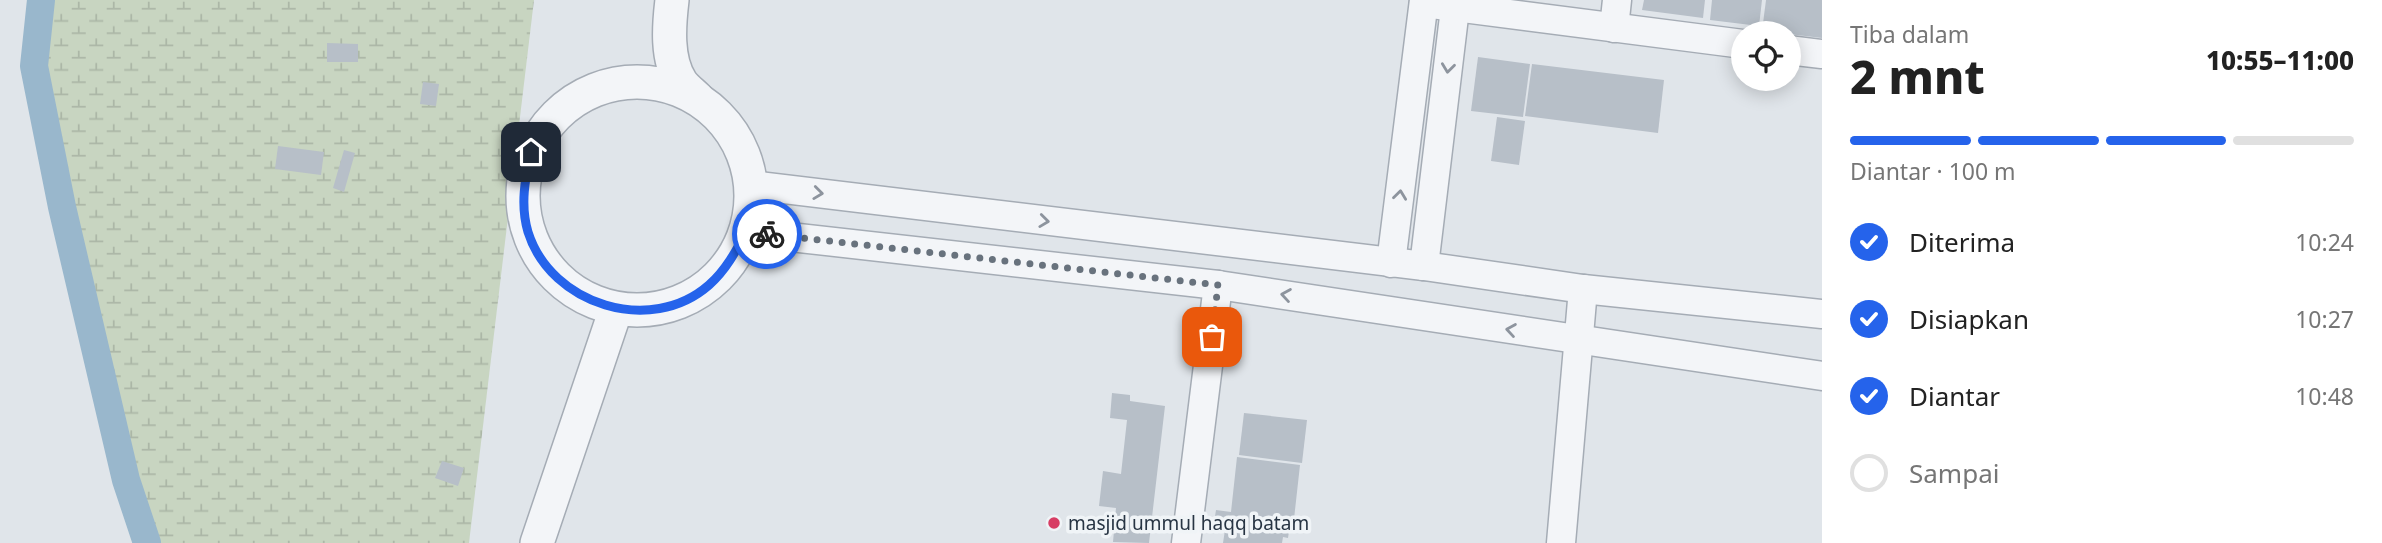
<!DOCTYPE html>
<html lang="id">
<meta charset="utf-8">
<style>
:root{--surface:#fff;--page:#f2f2f2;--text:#222;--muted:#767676;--line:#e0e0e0;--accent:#2563eb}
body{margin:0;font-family:"Noto Sans",sans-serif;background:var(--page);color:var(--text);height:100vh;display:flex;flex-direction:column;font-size:26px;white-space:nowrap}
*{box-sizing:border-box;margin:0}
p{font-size:23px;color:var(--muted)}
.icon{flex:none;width:38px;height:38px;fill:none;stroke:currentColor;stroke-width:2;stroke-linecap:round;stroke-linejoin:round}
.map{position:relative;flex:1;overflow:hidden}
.panel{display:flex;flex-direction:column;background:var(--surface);width:560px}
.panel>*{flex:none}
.fabs{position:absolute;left:1731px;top:21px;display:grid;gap:14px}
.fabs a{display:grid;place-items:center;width:70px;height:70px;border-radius:50%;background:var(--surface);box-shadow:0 4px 18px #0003;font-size:35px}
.pin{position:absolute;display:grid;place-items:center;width:60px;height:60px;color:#fff;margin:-30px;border-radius:14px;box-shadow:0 4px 10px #0006}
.courier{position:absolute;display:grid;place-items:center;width:70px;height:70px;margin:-35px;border:5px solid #2563eb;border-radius:50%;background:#fff;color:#222;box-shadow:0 2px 9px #0007}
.head em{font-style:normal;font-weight:800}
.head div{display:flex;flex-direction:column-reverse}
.head{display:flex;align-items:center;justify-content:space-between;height:119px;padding:0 28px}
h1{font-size:46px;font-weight:800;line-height:52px}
.bar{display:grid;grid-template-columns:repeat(4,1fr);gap:10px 7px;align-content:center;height:84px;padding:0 28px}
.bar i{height:9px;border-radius:5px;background:var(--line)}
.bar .current{background:var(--accent)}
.bar p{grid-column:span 4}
ol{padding:0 28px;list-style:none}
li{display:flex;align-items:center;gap:21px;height:77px}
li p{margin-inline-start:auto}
li .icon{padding:7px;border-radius:50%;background:var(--accent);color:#fff;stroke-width:4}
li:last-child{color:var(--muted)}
li i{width:38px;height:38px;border:4px solid var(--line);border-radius:50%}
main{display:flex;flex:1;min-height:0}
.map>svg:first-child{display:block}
.wetland{fill:url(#wetland-marsh)}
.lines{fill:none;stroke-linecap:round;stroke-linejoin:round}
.canal{stroke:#99b7cc;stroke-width:28}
.building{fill:#b7bfc8}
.minor-casing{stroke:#a5acb5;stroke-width:31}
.tertiary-casing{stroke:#a5acb5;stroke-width:36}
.minor{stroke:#f3f5f8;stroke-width:28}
.tertiary{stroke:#f3f5f8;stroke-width:33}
.oneway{stroke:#8d949e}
.done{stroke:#68727d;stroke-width:7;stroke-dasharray:0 12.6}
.route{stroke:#2563eb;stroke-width:9}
.poi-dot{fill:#d73d64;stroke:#f0f4f7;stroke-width:2.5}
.labels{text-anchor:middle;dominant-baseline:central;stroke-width:7;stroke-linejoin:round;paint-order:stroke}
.poi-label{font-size:19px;fill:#273443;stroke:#f0f4f7;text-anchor:start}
</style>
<main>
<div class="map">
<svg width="1822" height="543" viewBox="0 0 1822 543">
<defs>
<pattern id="wetland-marsh" width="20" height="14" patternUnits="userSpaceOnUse" patternTransform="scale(1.75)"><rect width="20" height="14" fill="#c8d5c1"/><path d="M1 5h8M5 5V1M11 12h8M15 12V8" fill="none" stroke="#acb7a7"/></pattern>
</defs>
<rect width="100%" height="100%" fill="#e0e5ea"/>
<polygon class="wetland" points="41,0 534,0 469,543 147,543 126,480 62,207 34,66"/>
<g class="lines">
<polyline class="canal" points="41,0 34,66 62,207 126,480 147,543"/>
</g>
<g class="building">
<polygon points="1644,0 1705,0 1703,18 1642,10"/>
<polygon points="1712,0 1762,0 1759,26 1710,20"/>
<polygon points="1766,0 1822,0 1822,38 1762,31"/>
<polygon points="327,43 358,44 358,62 327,62"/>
<polygon points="1478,57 1530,64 1523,117 1471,111"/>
<polygon points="1532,64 1664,80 1658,133 1525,116"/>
<polygon points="423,82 439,84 436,106 420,104"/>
<polygon points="1497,117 1525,121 1519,165 1491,161"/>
<polygon points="278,146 324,152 321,175 275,169"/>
<polygon points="344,150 355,153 344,192 333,188"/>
<polygon points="1112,393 1130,395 1130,401 1165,406 1149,543 1113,542 1116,508 1099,506 1103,471 1121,474 1127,420 1110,418"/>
<polygon points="1244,413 1307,420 1302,463 1239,455"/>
<polygon points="1237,457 1300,465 1294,519 1291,518 1288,538 1283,537 1282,543 1223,543 1225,530 1213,529 1216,510 1231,512"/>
<polygon points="442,461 464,468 458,486 435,478"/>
</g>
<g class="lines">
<g class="minor-casing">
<g id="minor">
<polyline points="1424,3 1743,44"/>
<polyline points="1614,28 1617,0"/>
<polyline points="1788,50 1822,54"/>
<polyline points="751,185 1424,266 1583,289 1822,314"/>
<polyline points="746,232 1218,285 1822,376"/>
<polyline points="1391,263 1424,0"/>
<polyline points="1424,266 1456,0"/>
<polyline points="1186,543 1218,285"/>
<polyline points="1561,543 1583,289"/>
</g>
</g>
<g class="tertiary-casing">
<g id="tertiary">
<path d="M672 0C669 25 666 59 681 82 685 88 692 93 697 98"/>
<circle cx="637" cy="196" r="114"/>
<polyline points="537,543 616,309"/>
</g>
</g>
<use href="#minor" class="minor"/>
<use href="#tertiary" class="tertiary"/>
</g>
<defs><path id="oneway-chevron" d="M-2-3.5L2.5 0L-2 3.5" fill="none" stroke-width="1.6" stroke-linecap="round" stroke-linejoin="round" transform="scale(1.75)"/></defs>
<g class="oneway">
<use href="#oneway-chevron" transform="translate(1448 68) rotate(97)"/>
<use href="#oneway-chevron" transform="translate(818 193) rotate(7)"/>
<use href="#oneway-chevron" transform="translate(1400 195) rotate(-83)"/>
<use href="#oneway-chevron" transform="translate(1044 221) rotate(7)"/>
<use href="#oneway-chevron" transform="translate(1286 295) rotate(-171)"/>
<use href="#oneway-chevron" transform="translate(1511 330) rotate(-171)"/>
</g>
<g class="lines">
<polyline class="done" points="767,234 1218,285 1212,337"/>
<path class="route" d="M531 152C525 179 520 205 528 232 551 305 651 336 709 285 726 270 736 251 746 232L767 234"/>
</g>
<circle class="poi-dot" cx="1054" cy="523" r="7"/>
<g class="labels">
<g class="poi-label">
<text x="1068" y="523">masjid ummul haqq batam</text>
</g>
</g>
</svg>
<div class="fabs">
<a><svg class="icon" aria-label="locate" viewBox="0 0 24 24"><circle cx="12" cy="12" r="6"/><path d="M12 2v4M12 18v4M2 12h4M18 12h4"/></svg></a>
</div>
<div class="pin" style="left:1212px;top:337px;background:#ea580c"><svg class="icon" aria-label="bag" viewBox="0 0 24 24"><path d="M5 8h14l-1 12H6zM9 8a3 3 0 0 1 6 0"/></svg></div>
<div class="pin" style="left:531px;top:152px;background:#1f2937"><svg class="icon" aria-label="home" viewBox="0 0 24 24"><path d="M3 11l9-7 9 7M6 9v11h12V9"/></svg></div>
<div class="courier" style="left:767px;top:234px"><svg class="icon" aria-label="bike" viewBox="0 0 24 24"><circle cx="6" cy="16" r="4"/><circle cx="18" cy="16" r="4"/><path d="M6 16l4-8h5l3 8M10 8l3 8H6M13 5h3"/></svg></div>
</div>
<section class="panel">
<div class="head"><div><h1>2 mnt</h1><p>Tiba dalam</p></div><em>10:55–11:00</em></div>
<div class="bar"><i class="current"></i><i class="current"></i><i class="current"></i><i></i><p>Diantar · 100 m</p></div>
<ol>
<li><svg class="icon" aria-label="check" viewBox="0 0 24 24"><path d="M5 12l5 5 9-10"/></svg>Diterima<p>10:24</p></li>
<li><svg class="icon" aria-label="check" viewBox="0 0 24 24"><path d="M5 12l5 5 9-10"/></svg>Disiapkan<p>10:27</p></li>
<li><svg class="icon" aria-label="check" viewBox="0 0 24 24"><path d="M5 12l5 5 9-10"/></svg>Diantar<p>10:48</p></li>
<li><i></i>Sampai</li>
</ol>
</section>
</main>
